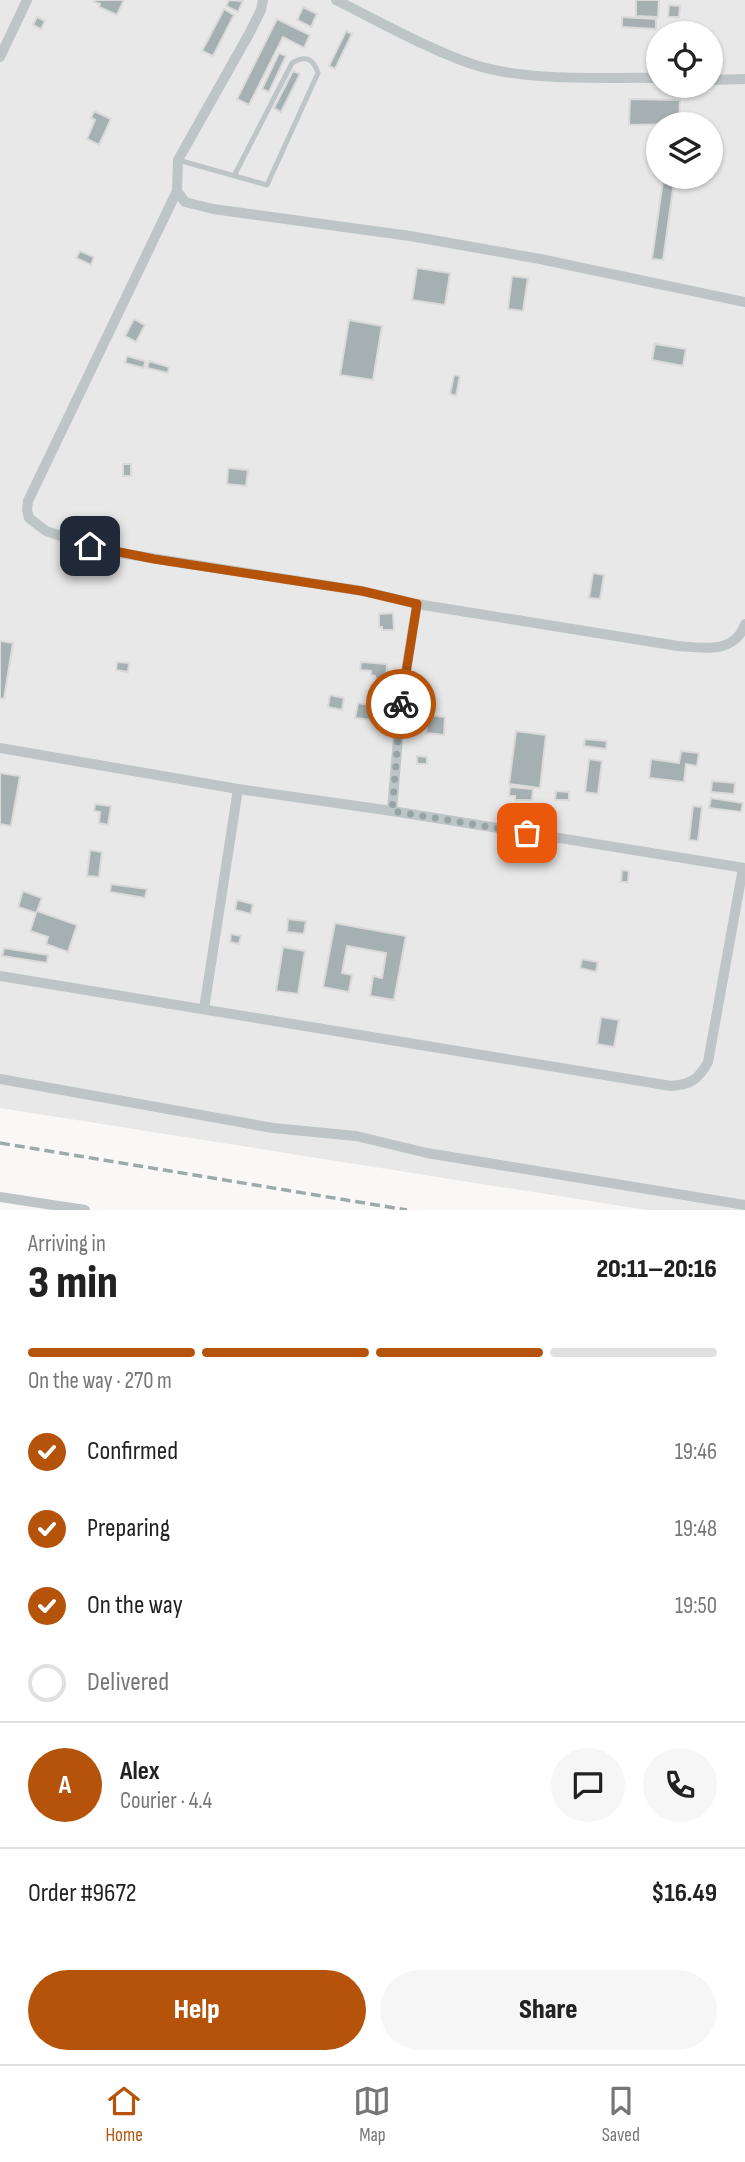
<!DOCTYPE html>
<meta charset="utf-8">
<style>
:root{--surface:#fff;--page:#f6f6f6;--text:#222;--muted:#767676;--line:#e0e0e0;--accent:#b45309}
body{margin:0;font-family:"Sofia Sans Condensed",sans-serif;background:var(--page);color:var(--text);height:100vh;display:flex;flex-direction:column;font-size:26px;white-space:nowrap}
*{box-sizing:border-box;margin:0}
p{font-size:23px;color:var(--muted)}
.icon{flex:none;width:38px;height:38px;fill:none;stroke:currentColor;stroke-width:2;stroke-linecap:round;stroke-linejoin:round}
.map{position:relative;height:1210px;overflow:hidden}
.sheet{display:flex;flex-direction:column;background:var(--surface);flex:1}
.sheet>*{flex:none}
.fabs{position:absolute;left:646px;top:21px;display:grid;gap:14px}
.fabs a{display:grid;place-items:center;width:77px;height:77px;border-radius:50%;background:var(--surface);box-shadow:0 2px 5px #0004;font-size:35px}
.pin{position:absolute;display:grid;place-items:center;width:60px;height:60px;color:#fff;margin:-30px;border-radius:14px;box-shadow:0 4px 10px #0006}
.courier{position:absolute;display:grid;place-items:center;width:70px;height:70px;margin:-35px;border:5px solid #b45309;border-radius:50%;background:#fff;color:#222;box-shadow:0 2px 9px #0007}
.head em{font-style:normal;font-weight:800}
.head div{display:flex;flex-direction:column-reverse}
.head{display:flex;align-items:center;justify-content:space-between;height:119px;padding:0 28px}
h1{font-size:46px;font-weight:800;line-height:52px}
.bar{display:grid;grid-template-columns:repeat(4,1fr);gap:10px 7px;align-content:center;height:84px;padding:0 28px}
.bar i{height:9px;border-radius:5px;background:var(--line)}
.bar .current{background:var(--accent)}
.bar p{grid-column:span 4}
.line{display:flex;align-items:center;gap:18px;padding:0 28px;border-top:2px solid var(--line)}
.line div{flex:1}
.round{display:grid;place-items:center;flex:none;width:74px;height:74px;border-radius:37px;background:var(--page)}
ol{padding:0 28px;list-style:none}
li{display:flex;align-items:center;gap:21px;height:77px}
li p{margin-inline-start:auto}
li .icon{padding:7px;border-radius:50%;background:var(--accent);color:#fff;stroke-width:4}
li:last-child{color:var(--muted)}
li i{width:38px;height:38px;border:4px solid var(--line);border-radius:50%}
.primary-button{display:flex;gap:14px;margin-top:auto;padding:14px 28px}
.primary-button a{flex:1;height:80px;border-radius:42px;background:var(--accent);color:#fff;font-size:28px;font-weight:800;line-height:80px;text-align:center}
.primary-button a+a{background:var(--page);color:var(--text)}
.tabs{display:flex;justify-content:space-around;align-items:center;height:98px;border-top:2px solid var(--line);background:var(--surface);font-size:19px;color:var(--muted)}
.tabs a{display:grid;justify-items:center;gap:4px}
.tabs .current{color:var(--accent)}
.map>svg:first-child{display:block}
.built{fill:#e7e8e7;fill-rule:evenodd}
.building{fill:#a4b0b2;stroke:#dbdad9;stroke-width:2}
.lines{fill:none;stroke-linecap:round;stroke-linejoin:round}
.service{stroke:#bec5c6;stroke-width:5}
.minor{stroke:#bec5c6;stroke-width:10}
.rail{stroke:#9fa9ab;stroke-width:3.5;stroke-dasharray:10 5;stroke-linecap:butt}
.done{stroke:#97a4a5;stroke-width:7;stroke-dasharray:0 12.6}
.route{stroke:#b45309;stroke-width:9}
</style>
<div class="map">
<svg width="745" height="1210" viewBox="0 0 745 1210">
<rect width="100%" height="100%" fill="#f9f8f7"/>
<path class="built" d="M0 0H745V1210H647L0 1108ZM658 33H710V86H658ZM658 124H710V177H658Z"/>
<g class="building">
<polygon points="95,0 124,0 117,15 99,7 100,4 94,2"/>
<polygon points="229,0 243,1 238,12 226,6"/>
<polygon points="636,0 659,0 658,17 636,16"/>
<polygon points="669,5 680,6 679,17 668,17"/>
<polygon points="303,7 317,14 311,27 297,20"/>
<polygon points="224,9 234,15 213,56 202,51"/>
<polygon points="37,17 45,21 41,29 33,25"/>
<polygon points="622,17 656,19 656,29 622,27"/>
<polygon points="277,19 310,35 304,48 283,37 249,105 237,99"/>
<polygon points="346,31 352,34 335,69 329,66"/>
<polygon points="279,53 286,56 269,92 262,89"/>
<polygon points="293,71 300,74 281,112 274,108"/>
<polygon points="630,99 680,100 679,124 629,125"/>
<polygon points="94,111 111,119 99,145 87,139 95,120 91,118"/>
<polygon points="710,141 721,143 715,174 710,173"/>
<polygon points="663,180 674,182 663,260 652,259"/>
<polygon points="80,251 94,257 91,265 76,258"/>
<polygon points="417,268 450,273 445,305 412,300"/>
<polygon points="512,276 528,278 523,311 508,309"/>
<polygon points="134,319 145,325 136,342 125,336"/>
<polygon points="349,320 382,326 373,380 340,375"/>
<polygon points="655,344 686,349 683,366 652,360"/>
<polygon points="127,356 145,361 144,368 125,363"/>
<polygon points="149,361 169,367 168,373 147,368"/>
<polygon points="454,375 460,376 456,396 450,394"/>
<rect x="123" y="464" width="8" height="12"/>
<polygon points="228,468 248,470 246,486 227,484"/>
<polygon points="593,573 604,575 600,599 589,598"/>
<polygon points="393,613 394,630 382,630 382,627 379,627 379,614"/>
<polygon points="0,641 13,643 4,699 0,698"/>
<polygon points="117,662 129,663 128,672 116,670"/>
<polygon points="361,662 387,664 386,680 375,679 375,676 371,675 371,671 360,670"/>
<polygon points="330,695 344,698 342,710 328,707"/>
<polygon points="358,703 382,707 380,721 355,718"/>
<polygon points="428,715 445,717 444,735 426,733"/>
<polygon points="516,731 546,735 540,788 509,784"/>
<polygon points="585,739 607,741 606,749 584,746"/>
<polygon points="681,751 699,753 697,766 686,764 684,782 649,778 651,759 679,763"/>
<polygon points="417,756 427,757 427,764 417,764"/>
<polygon points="589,759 602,761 598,794 585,792"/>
<polygon points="0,773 20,776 11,826 0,824"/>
<polygon points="712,781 735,783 734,794 711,792"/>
<polygon points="510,787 533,789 532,800 515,800 515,796 509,796"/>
<polygon points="556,791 569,792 569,800 555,800"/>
<polygon points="711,798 743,803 741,812 709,808"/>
<polygon points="95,804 111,806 108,825 99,823 100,812 94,811"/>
<polygon points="693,806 702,807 698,841 689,840"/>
<polygon points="90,850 102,852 99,877 87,876"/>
<polygon points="622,870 629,871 628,882 621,882"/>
<polygon points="111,884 147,889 145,898 110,892"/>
<polygon points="23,891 42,898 37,911 77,925 68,952 46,944 48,937 30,931 36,913 18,907"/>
<polygon points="237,900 253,904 251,914 235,910"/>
<polygon points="288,919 306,921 304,934 287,932"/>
<polygon points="335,923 406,936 394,1000 370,996 373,976 382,978 386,953 347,946 342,973 352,975 349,992 323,987"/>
<polygon points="231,934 241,936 239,944 230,942"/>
<polygon points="283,947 305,951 298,994 276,991"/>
<polygon points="4,948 48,955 47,963 2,956"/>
<polygon points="582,959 598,962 596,972 580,968"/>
<polygon points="601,1017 619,1020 614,1047 597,1044"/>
</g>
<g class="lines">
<path class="service" d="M178 160 267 185 318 73C313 58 305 55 292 63L234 176"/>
<g class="minor">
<polyline points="263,0 261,10 249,34 178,160 177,191 185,202 213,209 410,236 540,259 745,302"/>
<path d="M336 0C378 21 428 49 472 64 525 82 601 77 658 78"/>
<polyline points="0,57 27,0"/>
<polyline points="710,80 745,79"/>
<path d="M177 191 28 501 27 510 29 518 46 531 107 551 362 591 417 604 678 646C704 648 735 654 745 624"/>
<polyline points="0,748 238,789 392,811 745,868"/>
<polyline points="392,811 401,702 417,604"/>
<path d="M0 976 671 1086C690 1085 699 1079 708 1062L743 868"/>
<polyline points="204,1009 238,789"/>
<polyline points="0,1079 273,1128 356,1136 427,1153 745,1205"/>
<polyline points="0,1197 85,1210"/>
</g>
<polyline class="rail" points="0,1143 407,1210"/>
</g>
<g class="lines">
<polyline class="done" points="401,704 392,811 527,833"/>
<polyline class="route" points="90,546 154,559 362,591 417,604 401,704"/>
</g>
</svg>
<div class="fabs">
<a><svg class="icon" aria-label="locate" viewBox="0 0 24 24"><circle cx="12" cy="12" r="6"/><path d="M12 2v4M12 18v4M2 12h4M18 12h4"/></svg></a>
<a><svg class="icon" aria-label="layers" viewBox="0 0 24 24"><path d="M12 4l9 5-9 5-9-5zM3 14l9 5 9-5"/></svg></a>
</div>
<div class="pin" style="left:527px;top:833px;background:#ea580c"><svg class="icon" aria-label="bag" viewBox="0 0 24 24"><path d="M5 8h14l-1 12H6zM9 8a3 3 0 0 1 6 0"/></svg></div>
<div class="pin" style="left:90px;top:546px;background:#1f2937"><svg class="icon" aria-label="home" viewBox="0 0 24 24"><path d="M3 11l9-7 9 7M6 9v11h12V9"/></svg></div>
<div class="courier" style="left:401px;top:704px"><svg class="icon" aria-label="bike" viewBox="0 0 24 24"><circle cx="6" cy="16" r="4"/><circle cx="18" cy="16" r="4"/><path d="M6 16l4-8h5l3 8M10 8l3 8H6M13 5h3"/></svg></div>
</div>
<section class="sheet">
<div class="head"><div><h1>3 min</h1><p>Arriving in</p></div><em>20:11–20:16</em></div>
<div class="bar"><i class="current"></i><i class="current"></i><i class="current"></i><i></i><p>On the way · 270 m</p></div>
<ol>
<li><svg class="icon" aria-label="check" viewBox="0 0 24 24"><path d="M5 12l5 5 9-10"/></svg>Confirmed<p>19:46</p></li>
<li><svg class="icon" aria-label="check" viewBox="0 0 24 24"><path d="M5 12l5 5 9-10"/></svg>Preparing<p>19:48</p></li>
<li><svg class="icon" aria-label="check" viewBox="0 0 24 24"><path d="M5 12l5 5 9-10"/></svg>On the way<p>19:50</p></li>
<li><i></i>Delivered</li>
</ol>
<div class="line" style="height:126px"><b class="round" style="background:var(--accent);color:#fff">A</b><div><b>Alex</b><p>Courier · 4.4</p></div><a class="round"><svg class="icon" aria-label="chat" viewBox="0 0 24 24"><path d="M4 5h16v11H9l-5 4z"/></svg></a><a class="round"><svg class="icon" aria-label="phone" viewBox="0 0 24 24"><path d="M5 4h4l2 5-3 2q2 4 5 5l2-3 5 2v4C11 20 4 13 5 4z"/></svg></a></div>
<div class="line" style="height:91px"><div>Order #9672</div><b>$16.49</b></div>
<div class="primary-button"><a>Help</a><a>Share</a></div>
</section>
<nav class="tabs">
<a class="current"><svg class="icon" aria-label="home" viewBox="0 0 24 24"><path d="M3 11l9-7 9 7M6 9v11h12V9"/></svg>Home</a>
<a><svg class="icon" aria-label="map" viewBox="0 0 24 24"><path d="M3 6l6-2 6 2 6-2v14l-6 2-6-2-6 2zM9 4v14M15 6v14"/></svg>Map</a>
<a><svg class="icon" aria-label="saved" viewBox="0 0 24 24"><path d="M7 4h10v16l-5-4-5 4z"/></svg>Saved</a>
</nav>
